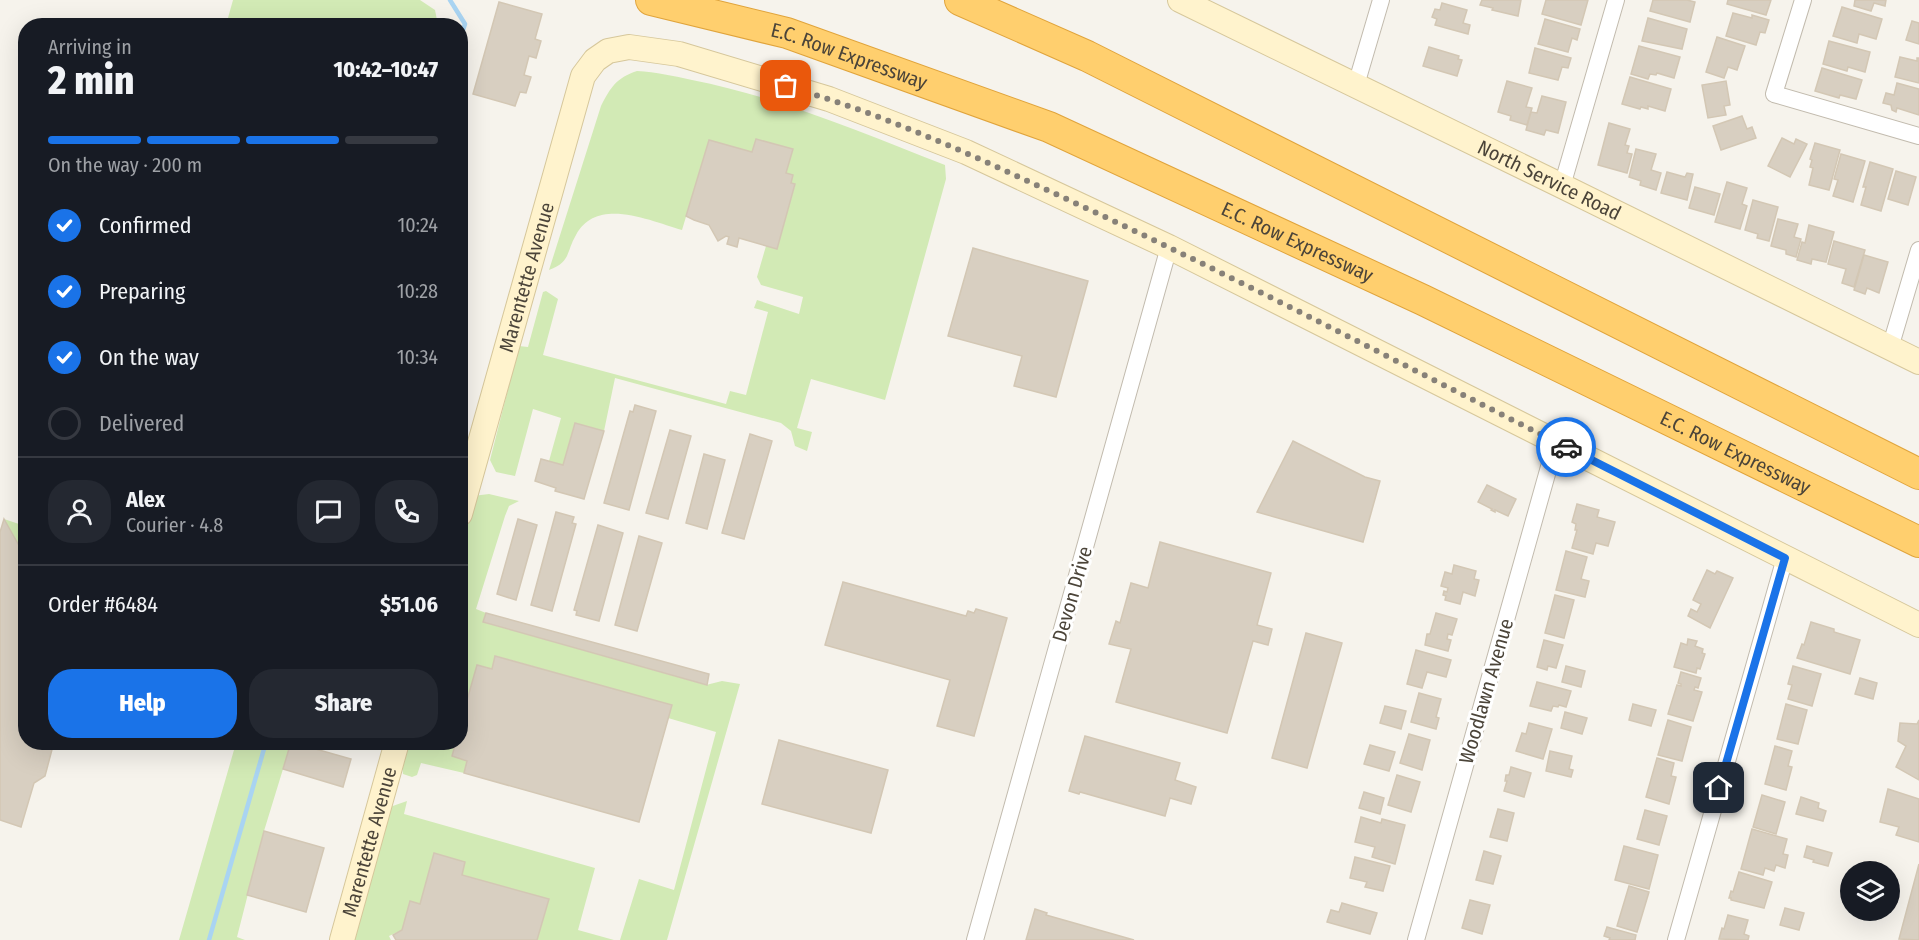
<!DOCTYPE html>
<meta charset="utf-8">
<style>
:root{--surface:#171b24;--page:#242831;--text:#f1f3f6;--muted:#9ea1a6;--line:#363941;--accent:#1a73e8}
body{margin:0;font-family:"Fira Sans Condensed",sans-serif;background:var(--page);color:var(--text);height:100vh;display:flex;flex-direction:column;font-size:22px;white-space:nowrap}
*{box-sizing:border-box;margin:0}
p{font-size:20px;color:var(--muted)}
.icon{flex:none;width:33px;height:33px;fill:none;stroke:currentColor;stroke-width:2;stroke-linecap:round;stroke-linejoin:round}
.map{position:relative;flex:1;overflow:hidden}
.details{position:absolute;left:18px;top:18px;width:450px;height:732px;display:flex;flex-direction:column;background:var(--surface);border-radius:24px;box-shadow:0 6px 24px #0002}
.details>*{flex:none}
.fabs{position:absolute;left:1840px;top:861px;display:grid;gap:12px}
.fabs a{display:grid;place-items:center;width:60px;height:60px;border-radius:50%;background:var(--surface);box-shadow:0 6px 24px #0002;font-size:30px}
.pin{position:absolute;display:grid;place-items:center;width:51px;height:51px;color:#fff;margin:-26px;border-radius:12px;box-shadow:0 3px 9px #0006}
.courier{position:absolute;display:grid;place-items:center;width:60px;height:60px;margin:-30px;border:4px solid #1a73e8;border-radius:50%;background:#fff;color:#222;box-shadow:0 2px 8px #0007}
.overview em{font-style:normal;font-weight:800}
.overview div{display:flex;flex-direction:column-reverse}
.overview{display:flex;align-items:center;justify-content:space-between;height:102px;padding:0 30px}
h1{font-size:39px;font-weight:800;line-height:45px}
.bar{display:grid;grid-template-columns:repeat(4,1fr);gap:9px 6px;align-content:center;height:72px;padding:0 30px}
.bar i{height:8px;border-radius:4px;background:var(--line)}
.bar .on{background:var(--accent)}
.bar p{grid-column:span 4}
.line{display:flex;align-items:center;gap:15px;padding:0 30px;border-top:2px solid var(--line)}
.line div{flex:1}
.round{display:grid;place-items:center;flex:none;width:63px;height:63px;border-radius:24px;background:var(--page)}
ol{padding:0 30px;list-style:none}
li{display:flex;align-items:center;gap:18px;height:66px}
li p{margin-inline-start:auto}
li .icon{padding:6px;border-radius:50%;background:var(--accent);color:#fff;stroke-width:4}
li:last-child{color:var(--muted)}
li i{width:33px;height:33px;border:3px solid var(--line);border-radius:50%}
.primary-button{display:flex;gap:12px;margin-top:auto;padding:12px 30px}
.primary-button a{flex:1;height:69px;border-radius:24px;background:var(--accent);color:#fff;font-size:24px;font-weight:800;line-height:69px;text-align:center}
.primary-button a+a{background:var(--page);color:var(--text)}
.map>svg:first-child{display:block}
.green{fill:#d2eab5}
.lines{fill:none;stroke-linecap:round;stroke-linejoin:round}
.stream{stroke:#a9d4f2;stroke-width:4.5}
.building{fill:#d8cfc1;stroke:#d3c7b4;stroke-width:1.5}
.street-casing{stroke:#c2bbae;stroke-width:18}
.secondary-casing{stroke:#d6c79b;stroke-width:26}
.highway-casing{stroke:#e0a43c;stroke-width:32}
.street{stroke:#fff;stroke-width:16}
.secondary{stroke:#fff3cd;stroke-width:24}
.highway{stroke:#ffcf6e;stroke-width:30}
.done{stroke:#878178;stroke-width:6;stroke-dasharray:0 10.8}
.route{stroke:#1a73e8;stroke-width:8}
.labels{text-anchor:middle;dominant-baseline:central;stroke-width:6;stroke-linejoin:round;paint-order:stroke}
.street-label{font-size:20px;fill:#4b4439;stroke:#fff}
</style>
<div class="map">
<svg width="1919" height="940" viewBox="0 0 1919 940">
<rect width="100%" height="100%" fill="#f6f3ec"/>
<g class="green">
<polygon points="233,0 420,0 435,10 438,25 226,25"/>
<path d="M637 71C656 72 674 76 692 80 779 97 863 133 945 165L946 179 885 400 811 379 797 428 812 432 807 451 795 446 791 431 781 423 615 378 604 431 575 423 563 465 549 461 561 418 533 409 515 476 496 472 490 460 519 346 528 347 543 292 546 291 558 299 543 355 726 404 730 391 746 395 768 312 754 308 757 300 799 314 803 297 761 285 757 277 766 246 777 249 795 185 791 183 793 175 786 173 793 149 756 139 752 152 709 140 682 230C650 221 597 196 576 235 566 252 571 262 549 270L601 106C611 87 616 78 637 71Z"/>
<polygon points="489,494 519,501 509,506 505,516 476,609 486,613 483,622 706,685 722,681 740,684 667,940 620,940 639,879 674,890 716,732 668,718 671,705 496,656 492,669 477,665 461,725 461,541 473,496"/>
<polygon points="4,519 25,526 25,558"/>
<polygon points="236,743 291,743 264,831 237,937 245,940 179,940"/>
<polygon points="405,743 456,743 452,756 467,761 464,773 421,763 417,775 412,777 403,774 401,755"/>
<polygon points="407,801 404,814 595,868 578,930 614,940 537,940 549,899 462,875 420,904 410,902 402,930 389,936 391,940 350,940 387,808"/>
</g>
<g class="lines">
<g class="stream">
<polyline points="450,0 465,24 460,39"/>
<polyline points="209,940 266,742"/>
</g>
</g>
<g class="building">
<polygon points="1482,0 1521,0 1518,16 1492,10 1493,8 1480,5"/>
<polygon points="1546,0 1588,0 1581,25 1542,14"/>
<polygon points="1653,0 1687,0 1695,2 1690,22 1650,11"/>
<polygon points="1728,0 1771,0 1766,15 1727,4"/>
<polygon points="1855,0 1886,0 1885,6 1874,3 1871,11 1854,6"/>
<polygon points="499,2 542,14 535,39 541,41 536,58 529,56 524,75 531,77 526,93 520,92 515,106 473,94"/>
<polygon points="1442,3 1467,10 1463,23 1470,25 1468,34 1435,25 1437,19 1432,17 1435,9 1440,10"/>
<polygon points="1842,7 1882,19 1876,39 1859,34 1857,43 1833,36"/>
<polygon points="1733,13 1752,18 1752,15 1769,20 1765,33 1760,32 1756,45 1726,36"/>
<polygon points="1648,18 1687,29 1682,49 1642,41"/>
<polygon points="1545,19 1580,29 1577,40 1572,38 1568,52 1538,44"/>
<polygon points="1912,21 1919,23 1919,44 1906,40"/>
<polygon points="1717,37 1745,46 1737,70 1728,67 1724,78 1706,72"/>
<polygon points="1829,41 1870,52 1865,72 1848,67 1847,71 1823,64"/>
<polygon points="1639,46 1680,57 1674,78 1657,73 1656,75 1650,74 1648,79 1631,74"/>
<polygon points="1429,47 1459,56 1458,59 1462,60 1457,76 1423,66"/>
<polygon points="1535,48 1571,58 1568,68 1562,67 1558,80 1529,73"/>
<polygon points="1900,57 1917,61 1917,58 1919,58 1919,83 1895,77"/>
<polygon points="1822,68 1862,80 1856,99 1840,95 1839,98 1815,91"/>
<polygon points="1630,77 1671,89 1665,111 1648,106 1648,109 1641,107 1640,109 1622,104"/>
<polygon points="1507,81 1532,88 1526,107 1532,108 1527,125 1510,120 1511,116 1498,112"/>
<polygon points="1726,81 1730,105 1724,106 1726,115 1708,118 1702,85"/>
<polygon points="1897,83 1919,89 1919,115 1897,108 1896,112 1892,110 1891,105 1883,103 1886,93 1894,95"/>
<polygon points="1542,96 1566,102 1558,133 1546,130 1544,135 1526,130 1531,112 1537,113"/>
<polygon points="1742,116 1747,129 1752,127 1756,138 1721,150 1713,126"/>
<polygon points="1609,123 1630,129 1625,145 1629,146 1627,153 1632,154 1627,173 1598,165"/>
<polygon points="1782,138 1794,144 1796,139 1807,144 1790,177 1768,166"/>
<polygon points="756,139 793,149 786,173 793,175 791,183 795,184 777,249 739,238 737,247 727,244 729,237 726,236 718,241 709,225 694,220 686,216 709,140 752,152"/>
<polygon points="1815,143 1840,150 1829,190 1809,185 1813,168 1810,167 1812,160 1810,159"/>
<polygon points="1636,149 1656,154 1651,170 1661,173 1656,190 1640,185 1641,181 1629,177"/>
<polygon points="1841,154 1865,161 1853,202 1833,196 1838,180 1834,179"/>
<polygon points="1870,162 1893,169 1881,211 1861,205 1866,187 1863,187"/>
<polygon points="1896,171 1916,177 1908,205 1888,199"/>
<polygon points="1667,172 1685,177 1687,173 1693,174 1687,200 1661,193"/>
<polygon points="1727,182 1747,188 1742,204 1747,206 1740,229 1715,222"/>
<polygon points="1695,187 1720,194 1714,215 1689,208"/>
<polygon points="1753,200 1778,207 1769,241 1757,238 1758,234 1745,230"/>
<polygon points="1778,219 1798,224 1794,237 1801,239 1796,257 1786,254 1786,250 1771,246"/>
<polygon points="1809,225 1834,232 1826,262 1812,259 1811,264 1797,260 1802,242 1805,243"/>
<polygon points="1834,241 1865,250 1854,287 1842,283 1846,269 1828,264"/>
<polygon points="973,248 1088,281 1056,397 1014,386 1022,356 948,336"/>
<polygon points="1864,255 1888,262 1879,293 1867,288 1865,294 1854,290"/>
<polygon points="635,405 656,411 629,510 604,503 630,411 633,412"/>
<polygon points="575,423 604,431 584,499 555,491 556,488 535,481 541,459 563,465"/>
<polygon points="670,430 691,436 668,519 646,513"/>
<polygon points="750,434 772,441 744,539 722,533"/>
<polygon points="1293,441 1365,477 1380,481 1363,542 1257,512"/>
<polygon points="704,454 725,460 707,529 686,523"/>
<polygon points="1487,485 1516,499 1508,516 1495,510 1495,512 1491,510 1492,509 1478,502"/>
<polygon points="1577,504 1599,510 1597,517 1615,522 1608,546 1596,543 1593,554 1572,548 1577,530 1575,530 1576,524 1572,522"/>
<polygon points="556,512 574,517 572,523 576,524 552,611 531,605"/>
<polygon points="4,519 26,558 26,742 54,742 45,776 34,783 21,827 0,820 0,532"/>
<polygon points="518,519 537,525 516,600 497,594"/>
<polygon points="598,525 623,533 599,621 576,615 577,611 574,610"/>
<polygon points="639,536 662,543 637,631 615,625"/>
<polygon points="1160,542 1271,573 1257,625 1272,629 1268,645 1253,641 1227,733 1116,702 1131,649 1109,644 1116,621 1120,623 1131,583 1148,588"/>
<polygon points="1566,551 1587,557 1581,579 1589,581 1585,597 1556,590"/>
<polygon points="1454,565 1476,571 1474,579 1479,580 1475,596 1463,592 1460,604 1445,600 1446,596 1443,595 1444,591 1447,592 1448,588 1441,586 1445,572 1452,574"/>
<polygon points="1707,570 1715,574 1717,571 1733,578 1710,628 1688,616 1691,609 1697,612 1701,604 1693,600"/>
<polygon points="843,582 966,616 968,611 974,613 976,609 1007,618 974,736 937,726 950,680 825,645"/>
<polygon points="1555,595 1574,600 1564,638 1545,633"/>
<polygon points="486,613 709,674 707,685 483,622"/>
<polygon points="1436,613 1457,619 1452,635 1448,634 1447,639 1451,640 1448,651 1425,645 1427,634 1430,634"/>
<polygon points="1811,622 1834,629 1834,632 1860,640 1850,674 1797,658 1802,644 1804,645"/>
<polygon points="1306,633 1342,643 1307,768 1272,758"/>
<polygon points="1688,639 1697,641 1695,646 1703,649 1702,653 1705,654 1700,669 1697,668 1696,673 1674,667 1681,643 1687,645"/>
<polygon points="1544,640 1563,645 1556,668 1548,666 1547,670 1537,667"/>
<polygon points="1416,650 1451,660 1446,677 1427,672 1422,688 1407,684"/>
<polygon points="495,656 672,705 639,822 464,773 467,761 452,756 456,742 460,742 460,725 477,665 492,669"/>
<polygon points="1566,666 1585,671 1581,687 1562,682"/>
<polygon points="1793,666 1821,674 1812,706 1788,699 1792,685 1788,684"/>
<polygon points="1681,672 1701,678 1698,688 1695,687 1694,690 1702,692 1693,721 1668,714 1677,685 1681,686 1681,684 1678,683"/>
<polygon points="1860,678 1877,683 1873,699 1855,694"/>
<polygon points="1537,682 1571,691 1566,707 1559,705 1558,707 1553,706 1551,711 1530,706"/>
<polygon points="1419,693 1441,699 1436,717 1439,718 1436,729 1411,722"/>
<polygon points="1633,704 1656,710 1651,726 1629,720"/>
<polygon points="1786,704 1807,710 1798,744 1777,739"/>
<polygon points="1385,706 1406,711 1401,729 1380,723"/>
<polygon points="1565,712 1587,718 1582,734 1561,728"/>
<polygon points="1668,720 1691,727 1682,761 1658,755"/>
<polygon points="1919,720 1919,780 1896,767 1906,746 1898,741 1900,723 1917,724"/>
<polygon points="1529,723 1552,729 1543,759 1516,751 1522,733 1526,734"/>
<polygon points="1409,734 1430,740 1422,770 1400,763"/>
<polygon points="1085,736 1180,763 1175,780 1196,787 1191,804 1170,798 1165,816 1080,792 1079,794 1069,791"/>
<polygon points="779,740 888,770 871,833 762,804"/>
<polygon points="291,742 351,759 343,787 283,769"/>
<polygon points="1370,745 1395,752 1389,771 1364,764"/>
<polygon points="1775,746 1792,751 1788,766 1792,767 1786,790 1765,784"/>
<polygon points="1550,751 1572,756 1569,769 1573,770 1571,777 1546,771"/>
<polygon points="1657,758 1674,763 1671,776 1676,777 1669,804 1646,797"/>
<polygon points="1511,767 1531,773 1524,797 1504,791 1507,781 1505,781 1506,775 1509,775"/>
<polygon points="1397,775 1420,782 1411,812 1388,805"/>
<polygon points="1888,789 1919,799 1919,842 1896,835 1899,827 1880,822"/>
<polygon points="1364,792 1384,798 1380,814 1359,808"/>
<polygon points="1762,795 1785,802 1776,834 1753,827"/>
<polygon points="1801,797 1819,803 1818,808 1826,811 1823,821 1796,814"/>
<polygon points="1498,809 1514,813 1507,841 1490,837"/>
<polygon points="1645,810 1667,816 1659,845 1637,839"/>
<polygon points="1361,817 1381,823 1382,819 1405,825 1395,864 1372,857 1375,847 1355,842"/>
<polygon points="1752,829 1787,839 1783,854 1788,855 1785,868 1776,865 1774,871 1765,868 1763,875 1741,869"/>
<polygon points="264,831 324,848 306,912 247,895"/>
<polygon points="1624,846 1658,855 1649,889 1615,880"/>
<polygon points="1807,846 1832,853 1828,866 1813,862 1814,860 1804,857"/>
<polygon points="1484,851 1501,856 1493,884 1476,880"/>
<polygon points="434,853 465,862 462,875 549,899 537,940 396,940 393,935 402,930 410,901 420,904"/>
<polygon points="1355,857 1390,866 1383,891 1365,887 1367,882 1350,878"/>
<polygon points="1919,864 1919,940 1899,939"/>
<polygon points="1739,872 1772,882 1764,908 1731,900 1731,898 1729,898 1731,891 1733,892"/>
<polygon points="1629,886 1649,892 1637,932 1617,926"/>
<polygon points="1470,900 1490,905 1482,934 1462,928"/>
<polygon points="1342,903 1377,913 1370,934 1327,922 1331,910 1339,912"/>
<polygon points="1785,908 1804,913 1799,930 1780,925"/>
<polygon points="1035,909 1047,913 1046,915 1134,940 1026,940"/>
<polygon points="1728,915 1748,920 1744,934 1749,936 1748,940 1719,939 1722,928 1724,929"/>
<polygon points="1607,927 1636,935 1635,940 1609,940 1610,938 1604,936"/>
</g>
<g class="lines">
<g class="street-casing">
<g id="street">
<polyline points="1803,0 1774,94 1919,136"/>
<polyline points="1356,85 1381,0"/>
<polyline points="1562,186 1616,0"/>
<polyline points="1890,348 1919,250"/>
<polyline points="975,940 1169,247"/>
<polyline points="1416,940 1556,442"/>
<polyline points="1676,940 1785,558"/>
</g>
</g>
<g class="secondary-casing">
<g id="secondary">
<path id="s1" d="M1180 0 1562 186 1919 362"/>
<path id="s2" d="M460 514 583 76 595 60 608 51 629 47 679 54 829 99 966 152 1169 247 1919 625"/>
<path id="s3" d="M342 940 397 742"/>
</g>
</g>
<g class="highway-casing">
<g id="highway">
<path id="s4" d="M651 0 787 33 1049 127 1423 300 1919 542"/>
<polyline points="960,0 1087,56 1919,474"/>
</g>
</g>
<use href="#street" class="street"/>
<use href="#secondary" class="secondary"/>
<use href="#highway" class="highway"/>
</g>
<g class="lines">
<path class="done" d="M786 86C891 116 989 163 1088 209 1249 284 1407 367 1566 447"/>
<polyline class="route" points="1566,447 1785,558 1719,788"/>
</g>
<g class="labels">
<g class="street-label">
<text stroke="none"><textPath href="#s4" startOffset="206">E.C. Row Expressway</textPath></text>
<text stroke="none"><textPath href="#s1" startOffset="411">North Service Road</textPath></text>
<text stroke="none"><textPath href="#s4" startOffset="692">E.C. Row Expressway</textPath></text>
<text stroke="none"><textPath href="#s2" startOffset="246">Marentette Avenue</textPath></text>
<text stroke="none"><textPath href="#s4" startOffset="1178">E.C. Row Expressway</textPath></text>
<text transform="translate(1072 594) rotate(-74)">Devon Drive</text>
<text transform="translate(1486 691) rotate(-74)">Woodlawn Avenue</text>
<text stroke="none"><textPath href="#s3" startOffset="102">Marentette Avenue</textPath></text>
</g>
</g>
</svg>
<div class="fabs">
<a><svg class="icon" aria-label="layers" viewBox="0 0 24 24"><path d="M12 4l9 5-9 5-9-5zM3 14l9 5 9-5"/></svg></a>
</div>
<div class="pin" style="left:786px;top:86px;background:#ea580c"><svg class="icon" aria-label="bag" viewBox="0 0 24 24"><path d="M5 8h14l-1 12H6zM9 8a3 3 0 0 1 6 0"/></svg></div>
<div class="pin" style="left:1719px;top:788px;background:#1f2937"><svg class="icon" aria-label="home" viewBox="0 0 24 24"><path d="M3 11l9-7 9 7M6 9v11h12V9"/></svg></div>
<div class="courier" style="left:1566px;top:447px"><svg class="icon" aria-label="car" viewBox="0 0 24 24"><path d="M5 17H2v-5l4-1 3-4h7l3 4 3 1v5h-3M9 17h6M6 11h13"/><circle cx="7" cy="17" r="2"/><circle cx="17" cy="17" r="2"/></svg></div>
<section class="details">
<div class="overview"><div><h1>2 min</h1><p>Arriving in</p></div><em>10:42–10:47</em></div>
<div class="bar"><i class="on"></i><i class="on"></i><i class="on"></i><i></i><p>On the way · 200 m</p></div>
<ol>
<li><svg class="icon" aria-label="check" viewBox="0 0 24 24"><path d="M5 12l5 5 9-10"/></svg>Confirmed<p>10:24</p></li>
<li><svg class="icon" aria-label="check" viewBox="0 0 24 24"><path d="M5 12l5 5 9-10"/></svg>Preparing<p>10:28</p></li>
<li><svg class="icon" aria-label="check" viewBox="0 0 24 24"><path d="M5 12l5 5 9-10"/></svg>On the way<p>10:34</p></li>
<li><i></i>Delivered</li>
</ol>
<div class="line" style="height:108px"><a class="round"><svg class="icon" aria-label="person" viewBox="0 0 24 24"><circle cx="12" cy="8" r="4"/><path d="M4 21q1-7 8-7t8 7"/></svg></a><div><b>Alex</b><p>Courier · 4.8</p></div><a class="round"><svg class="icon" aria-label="chat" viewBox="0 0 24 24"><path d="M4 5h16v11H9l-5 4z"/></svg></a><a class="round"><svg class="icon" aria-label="phone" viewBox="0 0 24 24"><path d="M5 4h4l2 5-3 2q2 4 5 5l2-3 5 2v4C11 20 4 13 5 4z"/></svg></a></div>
<div class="line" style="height:78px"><div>Order #6484</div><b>$51.06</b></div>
<div class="primary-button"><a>Help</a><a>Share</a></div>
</section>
</div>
